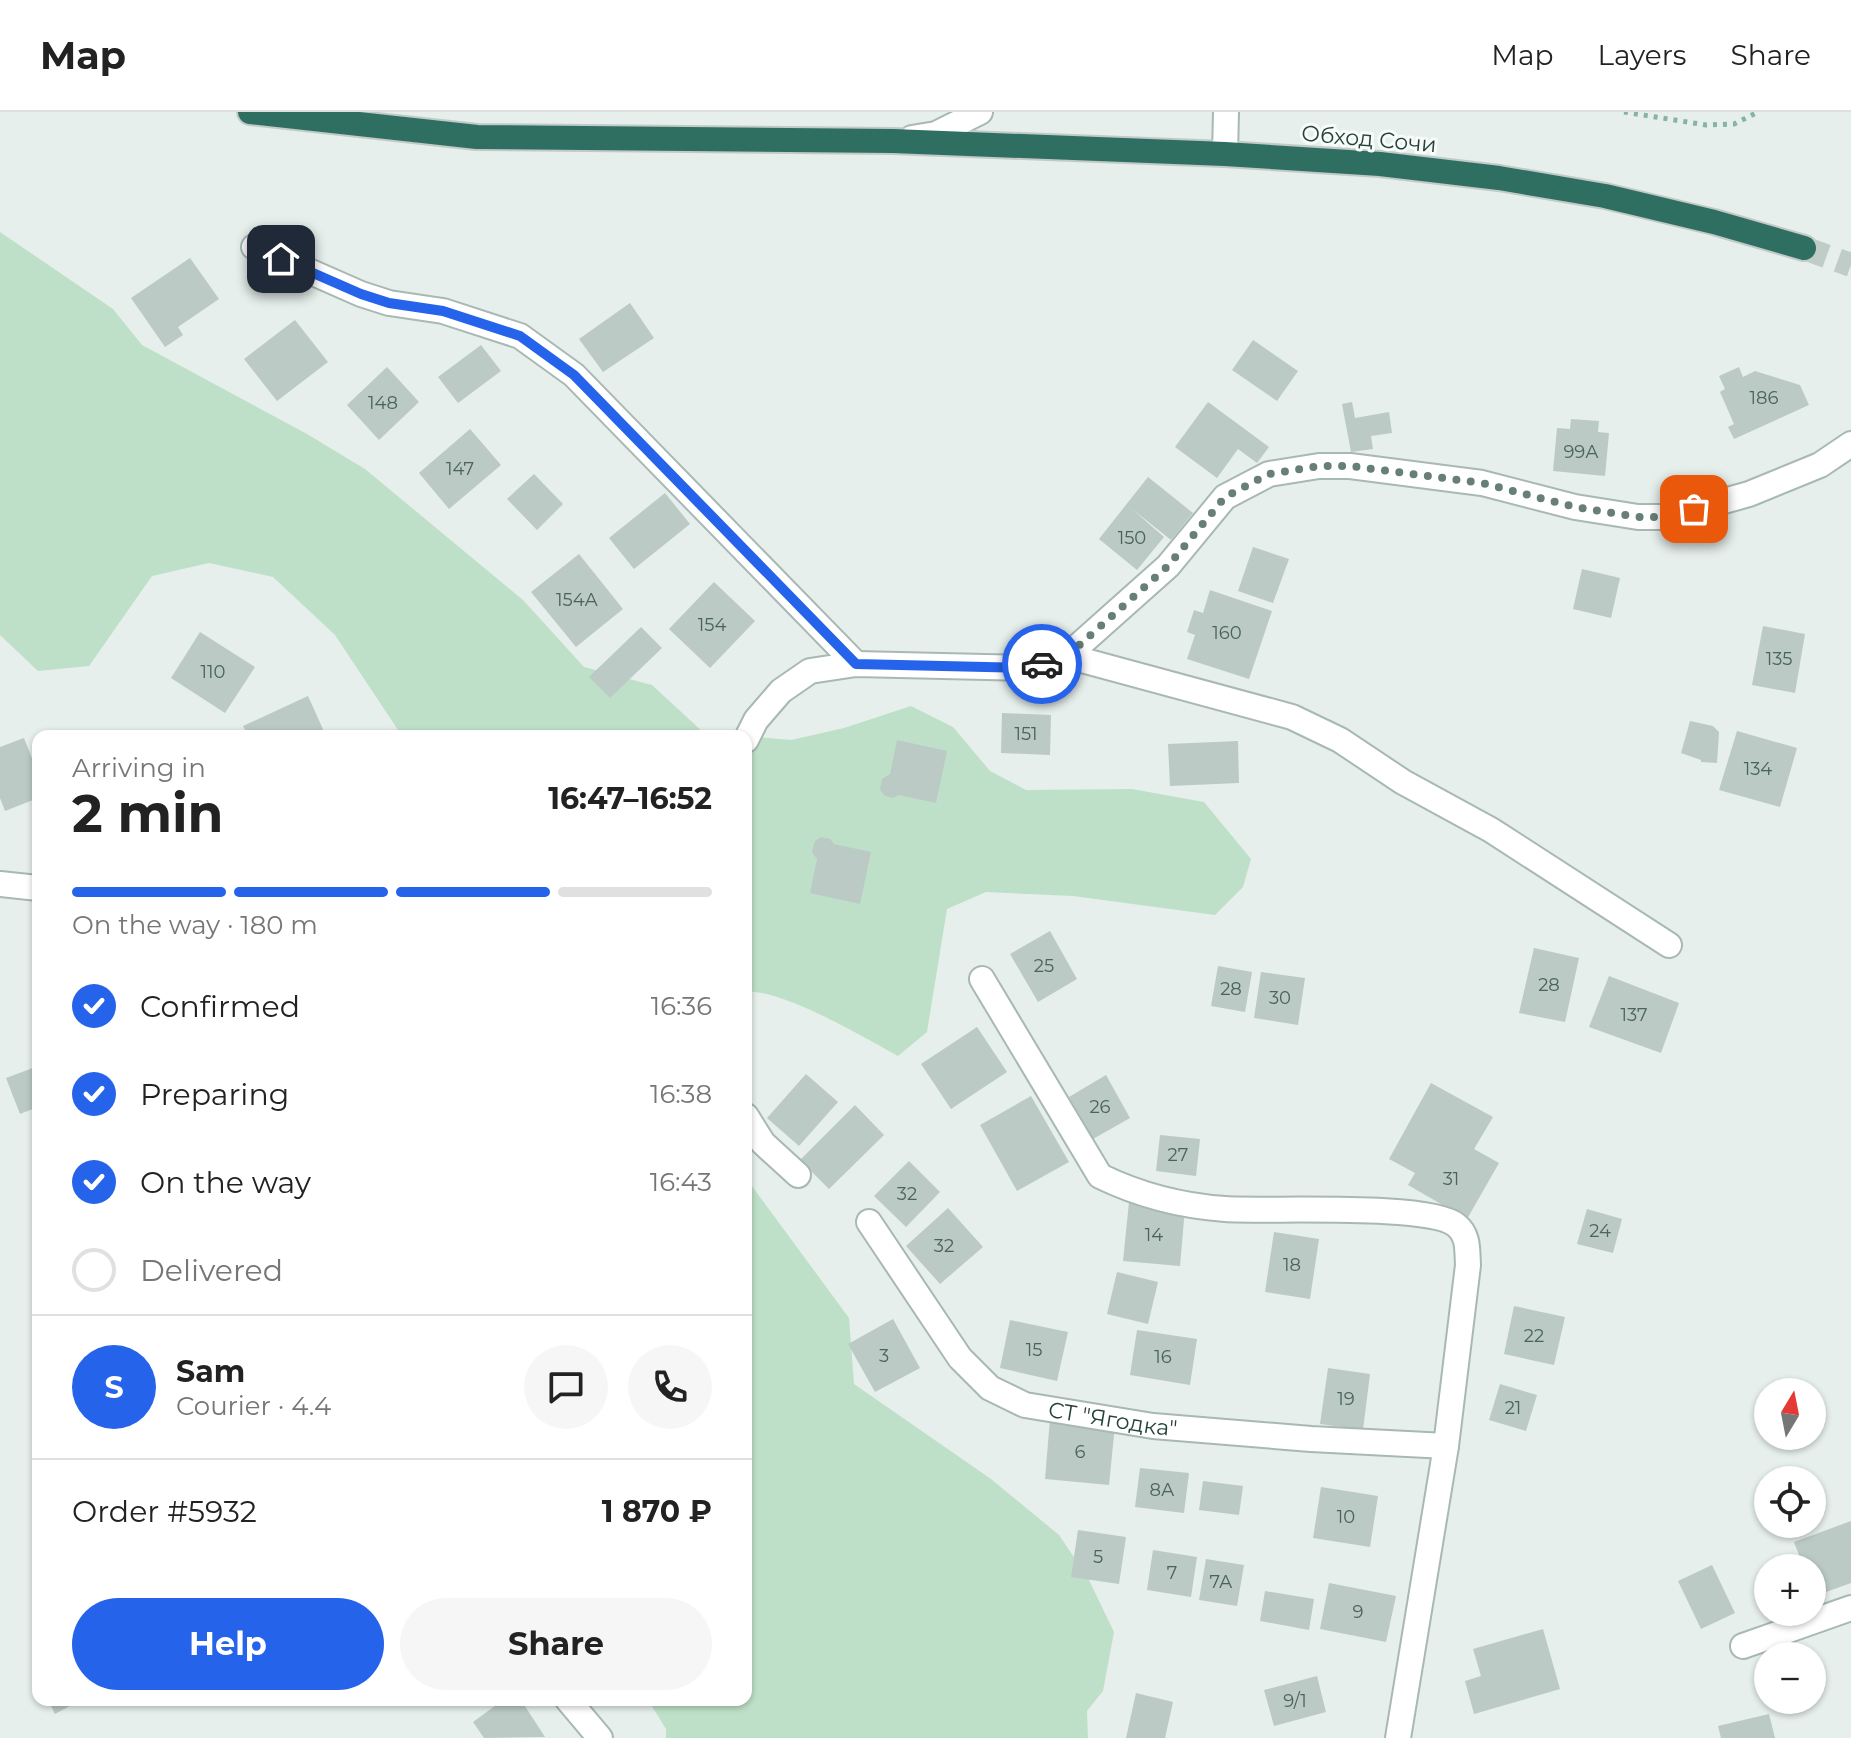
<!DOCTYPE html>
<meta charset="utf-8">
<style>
:root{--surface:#fff;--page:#f6f6f6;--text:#222;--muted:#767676;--line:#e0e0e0;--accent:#2563eb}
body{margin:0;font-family:Montserrat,sans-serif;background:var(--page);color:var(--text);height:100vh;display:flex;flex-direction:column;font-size:30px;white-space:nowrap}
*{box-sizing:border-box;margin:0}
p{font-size:26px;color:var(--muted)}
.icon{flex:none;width:44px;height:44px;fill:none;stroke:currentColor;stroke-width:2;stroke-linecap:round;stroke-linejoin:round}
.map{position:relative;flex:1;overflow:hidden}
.sheet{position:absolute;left:32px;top:618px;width:720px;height:976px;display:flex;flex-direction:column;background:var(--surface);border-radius:16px;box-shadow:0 2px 6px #0004}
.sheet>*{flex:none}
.needle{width:52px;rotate:10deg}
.fabs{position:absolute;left:1754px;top:1266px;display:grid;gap:16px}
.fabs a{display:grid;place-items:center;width:72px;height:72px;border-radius:50%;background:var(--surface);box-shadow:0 2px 6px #0004;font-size:40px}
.pin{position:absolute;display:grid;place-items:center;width:68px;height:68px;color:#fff;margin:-34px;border-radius:16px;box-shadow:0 4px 12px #0006}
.courier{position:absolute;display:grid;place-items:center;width:80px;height:80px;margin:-40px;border:6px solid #2563eb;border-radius:50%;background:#fff;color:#222;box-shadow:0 2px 10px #0007}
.overview em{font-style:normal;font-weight:700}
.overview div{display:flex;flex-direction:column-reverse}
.overview{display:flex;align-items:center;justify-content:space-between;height:136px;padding:0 40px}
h1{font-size:52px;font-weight:700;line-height:60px}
.bar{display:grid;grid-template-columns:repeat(4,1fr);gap:12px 8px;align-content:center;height:96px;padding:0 40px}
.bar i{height:10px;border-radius:6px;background:var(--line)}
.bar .on{background:var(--accent)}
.bar p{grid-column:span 4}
.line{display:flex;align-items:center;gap:20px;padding:0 40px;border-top:2px solid var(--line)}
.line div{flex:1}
.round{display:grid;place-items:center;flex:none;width:84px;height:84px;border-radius:42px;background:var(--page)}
ol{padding:0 40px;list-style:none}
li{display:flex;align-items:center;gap:24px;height:88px}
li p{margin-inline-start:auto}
li .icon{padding:8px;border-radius:50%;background:var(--accent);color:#fff;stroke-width:4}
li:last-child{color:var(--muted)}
li i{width:44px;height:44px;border:4px solid var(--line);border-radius:50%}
.button{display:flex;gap:16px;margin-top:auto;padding:16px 40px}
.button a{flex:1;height:92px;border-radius:48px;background:var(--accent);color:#fff;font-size:32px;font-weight:700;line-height:92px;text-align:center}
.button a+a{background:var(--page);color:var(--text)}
header{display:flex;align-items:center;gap:48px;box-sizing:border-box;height:112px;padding:0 40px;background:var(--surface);border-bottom:2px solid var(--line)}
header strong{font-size:38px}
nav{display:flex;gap:44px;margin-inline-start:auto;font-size:28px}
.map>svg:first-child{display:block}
.green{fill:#bfe0c8}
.building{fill:#bbcac4}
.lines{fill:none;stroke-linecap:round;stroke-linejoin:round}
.highway-tunnel{stroke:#bfccc8;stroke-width:24;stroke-dasharray:24 12;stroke-linecap:butt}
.minor-casing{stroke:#a8b8b2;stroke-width:28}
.highway-casing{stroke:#c2cac8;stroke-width:28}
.path{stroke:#86b3a5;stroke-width:5;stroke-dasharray:4 6;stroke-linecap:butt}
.minor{stroke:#fff;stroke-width:24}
.highway{stroke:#2f6f62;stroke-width:24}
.done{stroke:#687f78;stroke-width:8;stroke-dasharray:0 14.4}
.route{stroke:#2563eb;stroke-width:10}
.labels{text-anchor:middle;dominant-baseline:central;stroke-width:6;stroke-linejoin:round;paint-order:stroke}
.number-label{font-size:18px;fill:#4a645c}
.street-label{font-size:22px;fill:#24423a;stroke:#f7fbf9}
</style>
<header>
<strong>Map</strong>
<nav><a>Map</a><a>Layers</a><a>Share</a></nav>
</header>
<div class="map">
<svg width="1851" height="1626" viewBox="0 0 1851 1626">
<rect width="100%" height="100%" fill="#e6efeb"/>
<g class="green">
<polygon points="0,120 113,197 142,233 307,322 365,357 523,488 584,555 652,573 704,621 745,624 402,624 335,523 273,465 209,451 152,464 89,554 38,559 0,523"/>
<path d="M911 594 953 615 990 659 1026 678 1132 677 1204 690 1251 747 1243 775 1215 803 1073 784 986 780 947 797 927 920 898 944C865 926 781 876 746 880V624L791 628 844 616Z"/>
<polygon points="746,1066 849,1206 854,1272 991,1367 1059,1423 1088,1466 1114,1520 1103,1579 1087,1599 1088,1626 666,1626 666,1617 648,1588 746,1588"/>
</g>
<g class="building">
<polygon points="190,146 219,187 178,215 183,223 165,235 131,186"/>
<polygon points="630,191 654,226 603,260 579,227"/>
<polygon points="295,208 328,250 277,289 244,247"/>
<polygon points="1253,228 1298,259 1277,289 1232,258"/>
<polygon points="481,233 501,259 458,291 438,265"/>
<polygon points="387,255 419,290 379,328 347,293"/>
<polygon points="1739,255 1743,265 1755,259 1800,273 1809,293 1734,327 1728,315 1734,312 1720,280 1725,277 1719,264"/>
<polygon points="1208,290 1269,335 1257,351 1238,337 1217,366 1175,335"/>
<polygon points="1352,290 1355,306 1389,300 1392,321 1371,324 1373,337 1351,340 1342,292"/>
<polygon points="1571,307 1599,309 1598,320 1609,321 1605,364 1553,359 1557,316 1570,317"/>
<polygon points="470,317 501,353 449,397 419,361"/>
<polygon points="534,362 563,392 537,418 507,387"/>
<polygon points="1148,365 1193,401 1171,428 1132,397 1164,425 1137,458 1099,427"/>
<polygon points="665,381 690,412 634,457 609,426"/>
<polygon points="1253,435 1289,447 1273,491 1238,479"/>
<polygon points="579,442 623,497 576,535 531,480"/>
<polygon points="1582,457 1620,466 1611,506 1573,497"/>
<polygon points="714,470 755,509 710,556 669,517"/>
<polygon points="1210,478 1272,499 1249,567 1187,547 1195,523 1187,520 1194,498 1203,501"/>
<polygon points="1763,514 1805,522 1795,581 1752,573"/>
<polygon points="641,515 662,536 610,586 589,565"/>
<polygon points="200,520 255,555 225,601 171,566"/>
<polygon points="308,584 326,624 248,624 243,614"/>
<polygon points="1002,601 1051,603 1050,643 1001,641"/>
<polygon points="1690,609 1713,614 1719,620 1717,651 1701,650 1701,648 1681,641"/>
<polygon points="1737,619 1797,636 1780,695 1719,678"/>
<polygon points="24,626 38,662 38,686 5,699 0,686 0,635"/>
<polygon points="897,628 947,639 936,691 899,683 893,686 885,684 880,678 882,667 890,662"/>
<polygon points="1238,629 1239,671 1170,674 1168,632"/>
<polygon points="821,725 830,727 834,732 871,740 860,792 810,781 817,747 812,740 815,729"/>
<polygon points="1050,819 1077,867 1038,890 1010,842"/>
<polygon points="1534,836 1579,846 1565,910 1519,901"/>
<polygon points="1218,854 1252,860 1245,900 1211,894"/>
<polygon points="1261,860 1305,866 1298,913 1254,906"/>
<polygon points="1609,864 1679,891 1661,941 1589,915"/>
<polygon points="977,915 1007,960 951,997 921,952"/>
<polygon points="38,954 38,995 20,1002 6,966"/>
<polygon points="806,962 838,990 799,1034 767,1006"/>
<polygon points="1106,963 1130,1006 1093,1027 1069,985"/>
<polygon points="1431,971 1493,1005 1474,1037 1499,1051 1467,1107 1408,1073 1415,1061 1389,1047"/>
<polygon points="1031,984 1069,1050 1017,1079 980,1013"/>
<polygon points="855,993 884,1023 829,1077 800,1048"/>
<polygon points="1160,1023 1200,1027 1196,1064 1156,1059"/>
<polygon points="909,1049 940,1080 906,1115 874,1084"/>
<polygon points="1129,1090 1185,1096 1180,1154 1123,1149"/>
<polygon points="948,1096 983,1135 940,1172 906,1134"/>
<polygon points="1587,1097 1622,1107 1613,1141 1577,1132"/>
<polygon points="1274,1120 1319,1127 1310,1187 1265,1180"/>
<polygon points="1117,1160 1158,1170 1148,1212 1107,1202"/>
<polygon points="1514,1194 1565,1205 1554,1253 1504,1242"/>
<polygon points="893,1207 920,1256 875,1280 848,1232"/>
<polygon points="1010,1208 1068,1220 1057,1269 1000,1256"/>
<polygon points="1137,1218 1197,1227 1190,1273 1130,1263"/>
<polygon points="1328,1256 1370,1262 1363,1318 1320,1312"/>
<polygon points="1500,1272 1537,1283 1526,1319 1489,1308"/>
<polygon points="1050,1307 1115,1313 1109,1373 1045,1367"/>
<polygon points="1140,1356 1189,1361 1184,1401 1135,1395"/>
<polygon points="1203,1369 1243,1374 1239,1403 1199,1398"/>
<polygon points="1321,1375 1378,1384 1370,1435 1313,1426"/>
<polygon points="1851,1409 1851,1471 1815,1484 1812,1456 1804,1456 1794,1430"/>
<polygon points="1078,1418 1126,1425 1119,1472 1071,1465"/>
<polygon points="1153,1438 1197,1445 1191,1485 1147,1478"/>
<polygon points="1206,1447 1244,1453 1237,1494 1199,1488"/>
<polygon points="1712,1453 1735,1501 1701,1517 1678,1469"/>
<polygon points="1329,1471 1396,1484 1386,1530 1320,1517"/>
<polygon points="1265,1479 1314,1487 1309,1518 1260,1509"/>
<polygon points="1543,1517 1560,1577 1474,1602 1465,1569 1481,1564 1473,1537"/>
<polygon points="1317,1564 1326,1600 1274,1614 1264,1578"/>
<polygon points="1136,1581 1173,1590 1165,1626 1126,1626"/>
<polygon points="48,1588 81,1588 55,1602"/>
<polygon points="503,1588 521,1588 545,1625 484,1626 473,1610"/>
<polygon points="1769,1602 1775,1626 1721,1626 1718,1614"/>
</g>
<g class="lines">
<polyline class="highway-tunnel" points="1804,136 1851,153"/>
<g class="minor-casing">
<g id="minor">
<polyline points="912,26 936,22 980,0"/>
<polyline points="1225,42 1226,0"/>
<polyline points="254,135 361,182 389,191 443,199 520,224 574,263 856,552"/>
<polyline points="1067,544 1292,605 1340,628 1403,670 1491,718 1669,833"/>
<polyline points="746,628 756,608 781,579 810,559 856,552 1028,556 1067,544 1168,454 1225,385 1269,362 1319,354 1350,354 1482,371 1575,395 1638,405 1667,405 1749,382 1820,353 1851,332"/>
<polyline points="0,772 38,776"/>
<path d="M982 867 1100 1064C1139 1083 1182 1094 1225 1097 1268 1100 1429 1091 1456 1113 1469 1123 1467 1138 1468 1153L1446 1334 1398 1626"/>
<polyline points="746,1004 763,1031 798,1063"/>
<path id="s1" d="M869 1110 960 1246 990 1276 1025 1293 1153 1314 1311 1327 1446 1334"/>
<polyline points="1743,1534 1851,1496"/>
<polyline points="568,1588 600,1626"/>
</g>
</g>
<g class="highway-casing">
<polyline id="highway" points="250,0 477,25 893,29 1225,42 1380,52 1499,66 1605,84 1714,110 1804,136"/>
</g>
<polyline class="path" points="1624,0 1706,13 1734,12 1758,0"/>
<use href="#minor" class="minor"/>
<use href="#highway" class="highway"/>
</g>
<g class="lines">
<polyline class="done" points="1042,552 1067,544 1168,454 1225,385 1269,362 1319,354 1350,354 1482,371 1575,395 1638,405 1667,405 1694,397"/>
<polyline class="route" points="281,147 361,182 389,191 443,199 520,224 574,263 856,552 1028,556 1042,552"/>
</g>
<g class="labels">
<g class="number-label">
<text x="1764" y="286">186</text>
<text x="383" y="291">148</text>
<text x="1581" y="340">99А</text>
<text x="460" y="357">147</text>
<text x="1132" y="426">150</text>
<text x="577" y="488">154А</text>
<text x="712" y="513">154</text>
<text x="1227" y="521">160</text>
<text x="1779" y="547">135</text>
<text x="213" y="560">110</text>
<text x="1026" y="622">151</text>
<text x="1758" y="657">134</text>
<text x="1044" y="854">25</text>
<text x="1549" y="873">28</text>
<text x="1231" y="877">28</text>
<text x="1280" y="886">30</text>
<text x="1634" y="903">137</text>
<text x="1100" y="995">26</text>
<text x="1178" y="1043">27</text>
<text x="1451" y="1067">31</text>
<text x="907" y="1082">32</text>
<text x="1600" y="1119">24</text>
<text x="1154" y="1123">14</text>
<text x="944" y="1134">32</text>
<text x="1292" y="1153">18</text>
<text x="1534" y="1224">22</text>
<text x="1034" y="1238">15</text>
<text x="884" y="1244">3</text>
<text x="1163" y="1245">16</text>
<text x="1346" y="1287">19</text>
<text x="1513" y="1296">21</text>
<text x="1080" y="1340">6</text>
<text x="1162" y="1378">8А</text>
<text x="1346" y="1405">10</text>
<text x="1098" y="1445">5</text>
<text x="1172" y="1461">7</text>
<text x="1221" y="1470">7А</text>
<text x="1358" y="1500">9</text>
<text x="1295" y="1589">9/1</text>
</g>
<g class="street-label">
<text transform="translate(1369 27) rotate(5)">Обход Сочи</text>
<text stroke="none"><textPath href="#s1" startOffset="334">СТ "Ягодка"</textPath></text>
</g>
</g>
</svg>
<div class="fabs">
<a><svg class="needle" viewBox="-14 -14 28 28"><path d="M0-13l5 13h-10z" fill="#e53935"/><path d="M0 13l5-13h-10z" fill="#767676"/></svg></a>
<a><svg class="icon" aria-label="locate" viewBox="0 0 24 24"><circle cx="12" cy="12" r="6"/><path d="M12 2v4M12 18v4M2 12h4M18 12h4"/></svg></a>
<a>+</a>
<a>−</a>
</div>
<div class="pin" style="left:1694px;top:397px;background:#ea580c"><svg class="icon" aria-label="bag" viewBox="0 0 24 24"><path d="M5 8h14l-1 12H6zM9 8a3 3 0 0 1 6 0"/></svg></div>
<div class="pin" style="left:281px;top:147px;background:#1f2937"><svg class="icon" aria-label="home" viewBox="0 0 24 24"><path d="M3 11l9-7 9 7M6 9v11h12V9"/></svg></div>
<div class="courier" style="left:1042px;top:552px"><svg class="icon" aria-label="car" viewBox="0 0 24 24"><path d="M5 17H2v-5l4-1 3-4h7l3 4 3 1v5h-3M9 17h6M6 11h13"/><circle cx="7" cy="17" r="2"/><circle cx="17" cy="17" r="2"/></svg></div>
<section class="sheet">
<div class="overview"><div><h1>2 min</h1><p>Arriving in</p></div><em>16:47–16:52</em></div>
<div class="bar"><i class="on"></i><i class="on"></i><i class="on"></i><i></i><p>On the way · 180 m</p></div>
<ol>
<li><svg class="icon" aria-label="check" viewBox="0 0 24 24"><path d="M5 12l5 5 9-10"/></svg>Confirmed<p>16:36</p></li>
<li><svg class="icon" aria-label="check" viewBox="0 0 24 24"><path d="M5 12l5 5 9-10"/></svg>Preparing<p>16:38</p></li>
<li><svg class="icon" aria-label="check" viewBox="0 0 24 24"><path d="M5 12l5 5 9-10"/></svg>On the way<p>16:43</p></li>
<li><i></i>Delivered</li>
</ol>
<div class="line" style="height:144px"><b class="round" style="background:var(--accent);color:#fff">S</b><div><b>Sam</b><p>Courier · 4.4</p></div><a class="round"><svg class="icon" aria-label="chat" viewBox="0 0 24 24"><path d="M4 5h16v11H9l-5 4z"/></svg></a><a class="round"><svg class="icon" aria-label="phone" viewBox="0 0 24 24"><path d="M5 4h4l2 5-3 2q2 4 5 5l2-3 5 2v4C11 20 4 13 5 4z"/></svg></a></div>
<div class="line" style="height:104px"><div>Order #5932</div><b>1 870 ₽</b></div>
<div class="button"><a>Help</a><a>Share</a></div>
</section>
</div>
